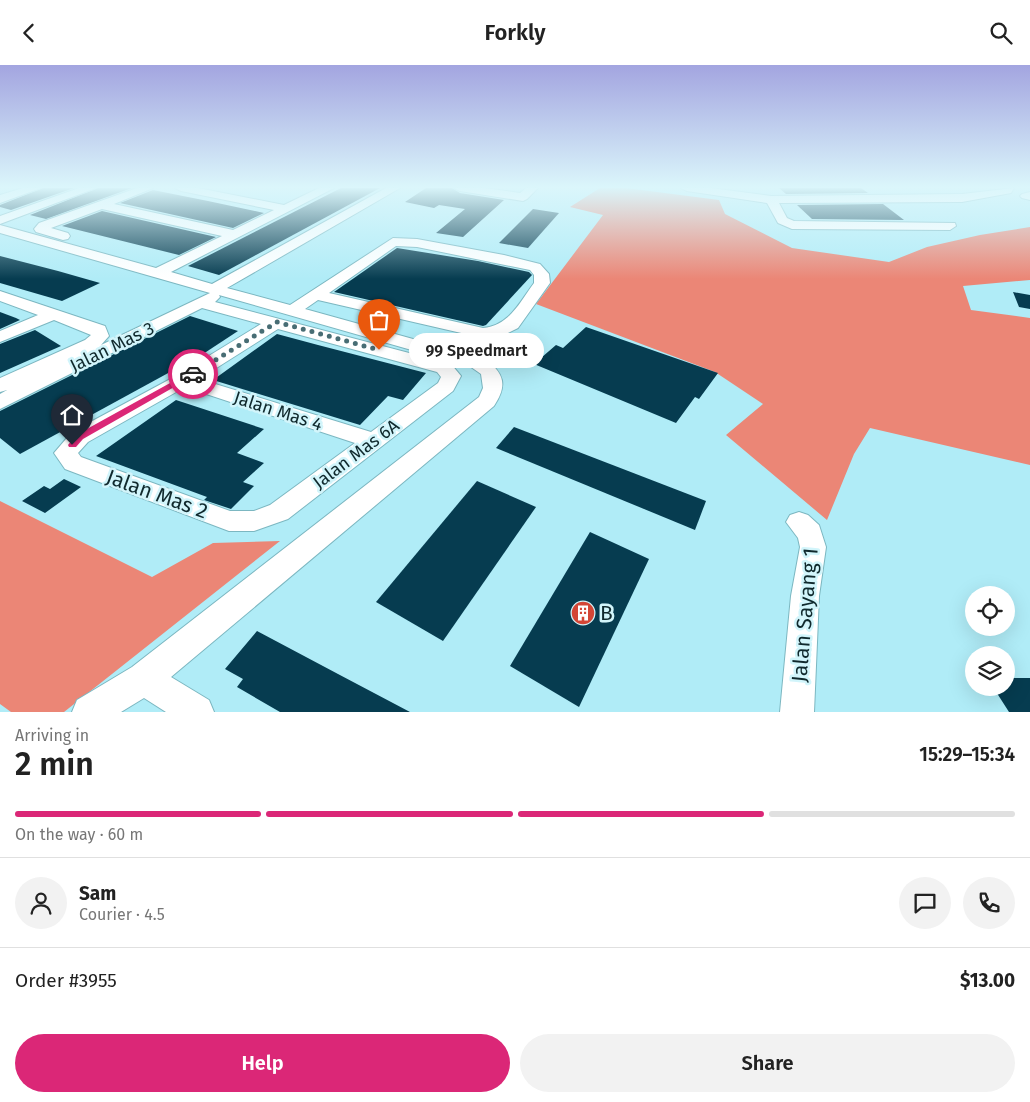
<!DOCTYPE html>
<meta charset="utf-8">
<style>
:root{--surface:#fff;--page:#f2f2f2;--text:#222;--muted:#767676;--line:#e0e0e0;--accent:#db2777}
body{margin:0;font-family:"Fira Sans",sans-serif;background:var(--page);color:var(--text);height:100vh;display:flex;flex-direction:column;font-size:19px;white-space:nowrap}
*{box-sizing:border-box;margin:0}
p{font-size:16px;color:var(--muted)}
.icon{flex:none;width:28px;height:28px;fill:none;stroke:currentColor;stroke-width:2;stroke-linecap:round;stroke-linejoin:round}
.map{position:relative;height:647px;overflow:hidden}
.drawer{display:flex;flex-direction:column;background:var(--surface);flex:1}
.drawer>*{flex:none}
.controls{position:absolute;left:965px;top:521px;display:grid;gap:10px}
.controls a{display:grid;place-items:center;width:50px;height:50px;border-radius:50%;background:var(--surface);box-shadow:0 5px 20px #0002;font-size:25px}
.pin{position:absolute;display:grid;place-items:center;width:42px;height:42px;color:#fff;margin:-51px -21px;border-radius:50% 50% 50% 0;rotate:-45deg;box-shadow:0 0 5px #0007}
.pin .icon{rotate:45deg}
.courier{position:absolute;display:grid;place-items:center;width:50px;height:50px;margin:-25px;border:4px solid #db2777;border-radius:50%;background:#fff;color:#222;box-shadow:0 1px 6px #0007}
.bubble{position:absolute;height:35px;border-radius:18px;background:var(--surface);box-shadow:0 5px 20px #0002;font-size:16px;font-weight:600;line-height:35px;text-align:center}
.summary em{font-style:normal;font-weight:600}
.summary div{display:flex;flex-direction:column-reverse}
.summary{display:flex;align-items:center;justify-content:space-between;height:85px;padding:0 15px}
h1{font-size:32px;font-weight:600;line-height:38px}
.bar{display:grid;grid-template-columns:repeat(4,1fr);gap:8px 5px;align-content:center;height:60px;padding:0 15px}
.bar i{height:6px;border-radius:4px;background:var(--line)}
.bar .current{background:var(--accent)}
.bar p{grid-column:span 4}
.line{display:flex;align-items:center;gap:12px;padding:0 15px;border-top:1px solid var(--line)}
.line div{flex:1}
.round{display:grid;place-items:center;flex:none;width:52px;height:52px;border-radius:26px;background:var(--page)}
.cta{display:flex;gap:10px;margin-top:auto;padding:10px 15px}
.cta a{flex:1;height:58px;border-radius:30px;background:var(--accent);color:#fff;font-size:20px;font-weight:600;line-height:58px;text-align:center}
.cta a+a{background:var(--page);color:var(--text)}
header{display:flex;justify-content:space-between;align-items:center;height:65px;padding:0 15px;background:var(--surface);font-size:22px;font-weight:600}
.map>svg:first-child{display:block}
.forest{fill:#eb8676}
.building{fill:#063c50}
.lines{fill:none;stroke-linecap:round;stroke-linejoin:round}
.minor-casing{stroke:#7cb7c1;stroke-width:2}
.minor{fill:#fff;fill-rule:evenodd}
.route{fill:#db2777}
.done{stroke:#486d74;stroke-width:5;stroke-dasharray:0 9}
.labels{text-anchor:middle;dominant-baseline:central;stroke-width:5;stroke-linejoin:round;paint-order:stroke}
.street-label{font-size:18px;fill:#10292d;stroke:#d2f5fb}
.near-street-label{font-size:21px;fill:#10292d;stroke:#d2f5fb}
.near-poi-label{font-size:21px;fill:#10292d;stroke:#d2f5fb;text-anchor:start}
</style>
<header><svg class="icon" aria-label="back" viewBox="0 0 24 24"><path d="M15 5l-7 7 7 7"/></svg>Forkly<svg class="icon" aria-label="search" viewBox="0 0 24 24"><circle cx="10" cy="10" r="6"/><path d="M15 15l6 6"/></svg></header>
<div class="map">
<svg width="1030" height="647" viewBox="0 0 1030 647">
<rect width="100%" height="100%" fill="#b0ecf7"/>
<g class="forest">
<polygon points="600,123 626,123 719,135 725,149 792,183 889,197 927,182 980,170 1030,162 1030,215 963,221 971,245 1030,253 1030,400 870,363 854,389 827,455 726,370 763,339 715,307 536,239 603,150 570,142"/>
<polygon points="0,436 152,512 213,478 280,476 64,647 11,647 0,639"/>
</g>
<g class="building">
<polygon points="43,123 74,123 11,145 0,142 0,140"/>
<polygon points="98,123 132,123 46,154 30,150"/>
<polygon points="341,123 380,123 219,210 188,201"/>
<polygon points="426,123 452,123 460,128 504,135 463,172 436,168 465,144 439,140 434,143 405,137"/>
<polygon points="779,123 861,123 868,128 786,129"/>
<polygon points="153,125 208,136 264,148 233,163 120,138"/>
<polygon points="883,139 904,155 812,154 797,140"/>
<polygon points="533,144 559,148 528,183 499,178"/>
<polygon points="102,146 216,172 179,190 62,161"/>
<polygon points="397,183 478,196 529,207 532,210 486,260 483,261 334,227"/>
<polygon points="0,191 58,206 100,218 62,236 0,218"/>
<polygon points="1013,227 1030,230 1030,244 1019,242"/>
<polygon points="0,247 16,253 20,255 0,264"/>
<polygon points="190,251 238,266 203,289 20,389 0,373 0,346"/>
<polygon points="586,262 718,308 699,334 695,332 676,358 534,299 556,280 563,283"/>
<polygon points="35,265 61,281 0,308 0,279"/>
<polygon points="277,269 318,280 426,308 403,335 388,331 360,360 213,315"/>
<polygon points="176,335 264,364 237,388 264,398 243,417 254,421 231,444 204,435 207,432 96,391"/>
<polygon points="514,362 706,436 695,465 496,383"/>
<polygon points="64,414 81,422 45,448 22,436 44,421 50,424"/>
<polygon points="477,416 536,442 443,576 376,537"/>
<polygon points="590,467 649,494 579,642 510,601"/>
<polygon points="257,566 338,609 410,647 280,647 237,622 243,614 225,604"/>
<polygon points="1006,613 1030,613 1030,647 1009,647 993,622 1006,622"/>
</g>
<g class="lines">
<g class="minor-casing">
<g id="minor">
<polygon points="23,123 41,123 0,138 0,130"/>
<polygon points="79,123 96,123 0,159 0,151"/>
<path d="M137 123H153L114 139 233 165 274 145 181 126 175 123H198L284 140 319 123H334L171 207 212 219 386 123H400L227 223 290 240 393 173 417 174 504 190 540 199 549 209 550 218 518 263 502 271 483 273 318 235 305 244 485 294C504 308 508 320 494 341L171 612 209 635 214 647H166L144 633 121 647H72L77 635 132 602 479 332 483 323 481 309 471 302 219 230 220 232 215 237 451 299 461 311 453 326 288 454 254 466H229L65 404 54 388 72 367 176 311 261 259 202 243 0 344V329L7 325 0 327V313L85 275 91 270 54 255 0 277V266L38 250 0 236V226L105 261 109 271 101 280 210 228 0 168V160L156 203 222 171 102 144 51 163 68 168 70 171 68 174 63 175 36 167 34 164 39 158ZM396 181 417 182 530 205 534 210V218C520 237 509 261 483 263L329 228ZM278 264 437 307 441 312 438 318 371 367 199 314ZM185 322 355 378 270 440 254 446H230L81 392 78 388 88 377Z"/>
<polygon points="454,123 484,123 520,128 526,123 538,123 527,134 523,136 460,126"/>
<polygon points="681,123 711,123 771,131 962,129 1014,123 1011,128 962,137 779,138 787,153 794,156 955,158 956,161 950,165 792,164 778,158 767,138 687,126"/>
<polygon points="1030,127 1030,135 1022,133 1020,131 1022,129"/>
<polygon points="799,447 808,450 819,460 826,482 819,531 814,647 780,647 791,531 800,482 798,473 786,457 790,450"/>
</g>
</g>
<use href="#minor" class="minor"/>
</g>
<linearGradient id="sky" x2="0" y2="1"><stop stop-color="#a3a5e0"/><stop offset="0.57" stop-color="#dbf6fb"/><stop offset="1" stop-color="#dbf6fb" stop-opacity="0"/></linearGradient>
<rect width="1030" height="214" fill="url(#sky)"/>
<polygon class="route" points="190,307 197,309 83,374 76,382 69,382 68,380 76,370"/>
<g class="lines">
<polyline class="done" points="193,309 277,257 379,285"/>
</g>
<defs>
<g id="building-disc" transform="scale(1.25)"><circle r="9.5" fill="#d34636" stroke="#d2f5fb"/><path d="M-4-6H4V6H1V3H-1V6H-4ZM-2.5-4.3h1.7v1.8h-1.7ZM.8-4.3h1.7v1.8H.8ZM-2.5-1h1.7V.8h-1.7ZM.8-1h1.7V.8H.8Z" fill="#fff"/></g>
</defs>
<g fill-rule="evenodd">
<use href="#building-disc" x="583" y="548"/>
</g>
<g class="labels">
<g class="street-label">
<text transform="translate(112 282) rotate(-26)">Jalan Mas 3</text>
<text transform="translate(278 346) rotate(18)">Jalan Mas 4</text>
<text transform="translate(356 389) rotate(-37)">Jalan Mas 6A</text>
</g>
<g class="near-street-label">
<text transform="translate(157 429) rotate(20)">Jalan Mas 2</text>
<text transform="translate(805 550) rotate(-85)">Jalan Sayang 1</text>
</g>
<g class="near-poi-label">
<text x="600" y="548">B</text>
</g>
</g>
</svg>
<div class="controls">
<a><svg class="icon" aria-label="locate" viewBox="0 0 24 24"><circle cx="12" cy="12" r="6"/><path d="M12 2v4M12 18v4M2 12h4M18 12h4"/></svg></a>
<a><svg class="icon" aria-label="layers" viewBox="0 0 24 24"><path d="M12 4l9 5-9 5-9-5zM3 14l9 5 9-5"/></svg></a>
</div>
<div class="pin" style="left:379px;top:285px;background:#ea580c"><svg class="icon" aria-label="bag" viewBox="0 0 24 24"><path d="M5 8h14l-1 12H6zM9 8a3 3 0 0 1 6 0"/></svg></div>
<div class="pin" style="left:72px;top:380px;background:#1f2937"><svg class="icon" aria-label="home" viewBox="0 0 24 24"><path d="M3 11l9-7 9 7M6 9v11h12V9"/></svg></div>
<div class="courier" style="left:193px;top:309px"><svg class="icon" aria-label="car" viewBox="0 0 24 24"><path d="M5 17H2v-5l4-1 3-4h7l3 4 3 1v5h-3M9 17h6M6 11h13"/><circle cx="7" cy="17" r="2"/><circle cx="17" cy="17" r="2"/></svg></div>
<div class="bubble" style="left:409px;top:268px;width:135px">99 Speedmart</div>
</div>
<section class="drawer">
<div class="summary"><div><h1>2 min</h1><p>Arriving in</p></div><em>15:29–15:34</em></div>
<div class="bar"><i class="current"></i><i class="current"></i><i class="current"></i><i></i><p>On the way · 60 m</p></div>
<div class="line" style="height:90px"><a class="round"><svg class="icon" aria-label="person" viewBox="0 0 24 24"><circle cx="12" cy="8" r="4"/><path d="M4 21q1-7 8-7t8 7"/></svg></a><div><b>Sam</b><p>Courier · 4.5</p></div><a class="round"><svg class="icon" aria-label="chat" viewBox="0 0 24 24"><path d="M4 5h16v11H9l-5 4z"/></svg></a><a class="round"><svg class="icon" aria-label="phone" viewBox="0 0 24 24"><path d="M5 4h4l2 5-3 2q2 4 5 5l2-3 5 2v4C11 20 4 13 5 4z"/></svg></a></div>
<div class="line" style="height:65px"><div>Order #3955</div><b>$13.00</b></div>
<div class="cta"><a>Help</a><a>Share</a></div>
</section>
